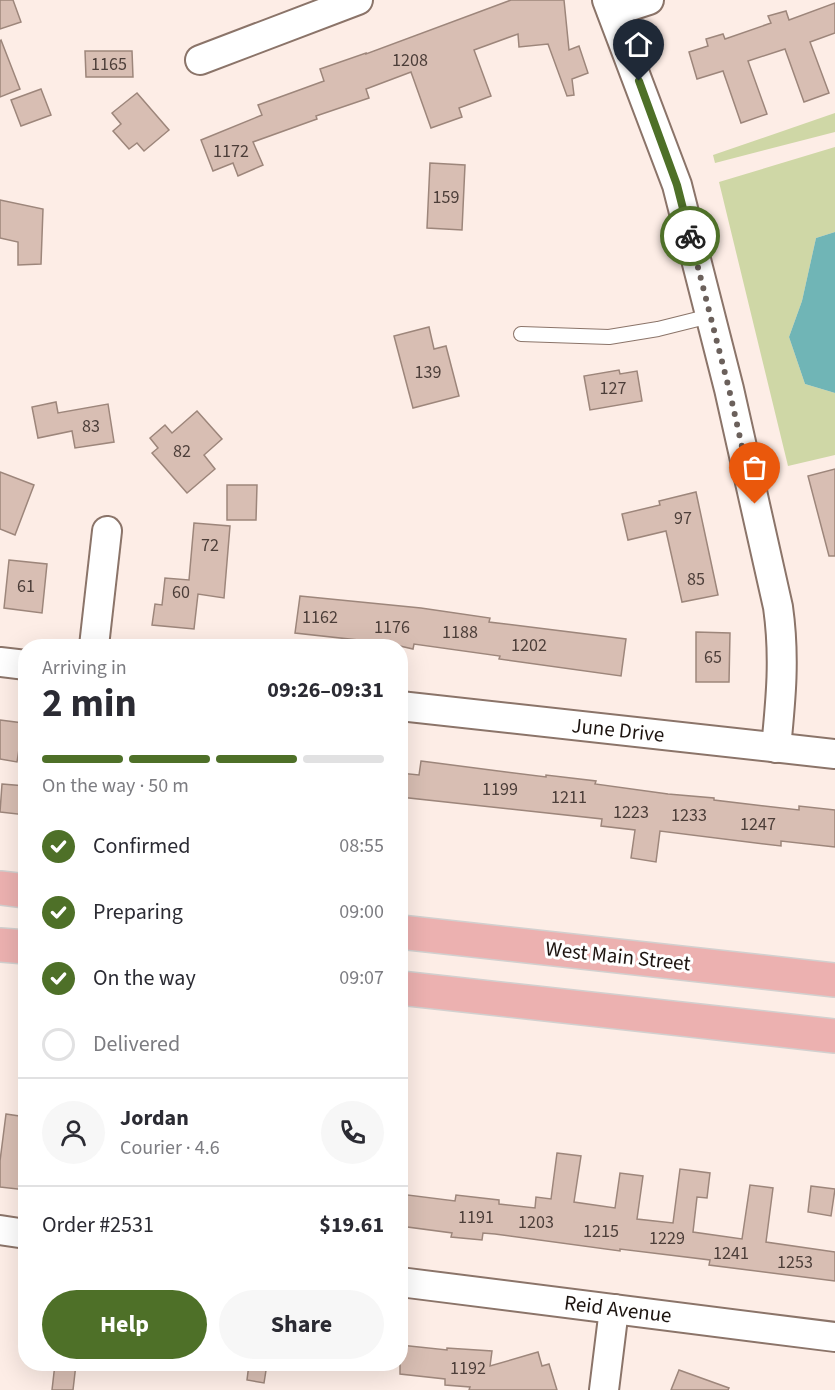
<!DOCTYPE html>
<meta charset="utf-8">
<style>
:root{--surface:#fff;--page:#f7f7f7;--text:#2b2b33;--muted:#7c7c81;--line:#e1e1e2;--accent:#4e7028}
body{margin:0;font-family:"Source Sans 3",sans-serif;background:var(--page);color:var(--text);height:100vh;display:flex;flex-direction:column;font-size:22px;white-space:nowrap}
*{box-sizing:border-box;margin:0}
p{font-size:20px;color:var(--muted)}
.icon{flex:none;width:33px;height:33px;fill:none;stroke:currentColor;stroke-width:2;stroke-linecap:round;stroke-linejoin:round}
.map{position:relative;flex:1;overflow:hidden}
.sheet{position:absolute;left:18px;top:639px;width:390px;height:732px;display:flex;flex-direction:column;background:var(--surface);border-radius:24px;box-shadow:0 6px 24px #0002}
.sheet>*{flex:none}
.pin{position:absolute;display:grid;place-items:center;width:51px;height:51px;color:#fff;margin:-62px -26px;border-radius:50% 50% 50% 0;rotate:-45deg;box-shadow:0 0 6px #0007}
.pin .icon{rotate:45deg}
.courier{position:absolute;display:grid;place-items:center;width:60px;height:60px;margin:-30px;border:4px solid #4e7028;border-radius:50%;background:#fff;color:#222;box-shadow:0 2px 8px #0007}
.overview em{font-style:normal;font-weight:700}
.overview div{display:flex;flex-direction:column-reverse}
.overview{display:flex;align-items:center;justify-content:space-between;height:102px;padding:0 24px}
h1{font-size:39px;font-weight:700;line-height:45px}
.bar{display:grid;grid-template-columns:repeat(4,1fr);gap:9px 6px;align-content:center;height:72px;padding:0 24px}
.bar i{height:8px;border-radius:4px;background:var(--line)}
.bar .selected{background:var(--accent)}
.bar p{grid-column:span 4}
.line{display:flex;align-items:center;gap:15px;padding:0 24px;border-top:2px solid var(--line)}
.line div{flex:1}
.round{display:grid;place-items:center;flex:none;width:63px;height:63px;border-radius:32px;background:var(--page)}
ol{padding:0 24px;list-style:none}
li{display:flex;align-items:center;gap:18px;height:66px}
li p{margin-inline-start:auto}
li .icon{padding:6px;border-radius:50%;background:var(--accent);color:#fff;stroke-width:4}
li:last-child{color:var(--muted)}
li i{width:33px;height:33px;border:3px solid var(--line);border-radius:50%}
.primary-button{display:flex;gap:12px;margin-top:auto;padding:12px 24px}
.primary-button a{flex:1;height:69px;border-radius:36px;background:var(--accent);color:#fff;font-size:24px;font-weight:700;line-height:69px;text-align:center}
.primary-button a+a{background:var(--page);color:var(--text)}
.map>svg:first-child{display:block}
.green{fill:#cfd7a6}
.water{fill:#70b5b6}
.building{fill:#d8beb3;stroke:#9d867b;stroke-width:1.5}
.lines{fill:none;stroke-linecap:round;stroke-linejoin:round}
.lane-casing{stroke:#8b7469;stroke-width:16}
.street-casing{stroke:#8b7469;stroke-width:32}
.primary-casing{stroke:#d2d0cf;stroke-width:36}
.lane{stroke:#fff;stroke-width:14}
.street{stroke:#fff;stroke-width:28}
.primary{stroke:#ecb1b0;stroke-width:33}
.done{stroke:#6b605b;stroke-width:6;stroke-dasharray:0 10.8}
.route{stroke:#4e7028;stroke-width:8}
.labels{text-anchor:middle;dominant-baseline:central;stroke-width:6;stroke-linejoin:round;paint-order:stroke}
.number-label{font-size:18px;fill:#4c3e39}
.street-label{font-size:21px;fill:#1d1410;stroke:#fff}
</style>
<div class="map">
<svg width="835" height="1390" viewBox="0 0 835 1390">
<rect width="100%" height="100%" fill="#fdede6"/>
<g class="green">
<polygon points="835,113 835,132 715,163 713,155"/>
<polygon points="835,147 835,232 816,238 802,301 789,337 805,384 835,393 835,455 788,466 719,182"/>
</g>
<polygon class="water" points="835,232 835,393 805,384 789,337 802,301 816,238"/>
<g class="building">
<polygon points="0,0 13,0 21,22 0,29"/>
<polygon points="511,0 564,0 569,50 579,46 588,73 572,79 574,95 567,96 548,44 519,47 518,34 474,50 491,96 459,108 462,117 431,128 411,72 366,89 369,98 316,116 317,119 253,142 263,165 238,176 233,163 213,171 201,140 262,115 258,105 324,81 320,69 366,53 366,54"/>
<polygon points="835,3 835,33 810,42 829,93 804,102 785,49 748,61 767,114 741,123 723,71 697,79 689,52 708,46 706,39 723,34 725,39 771,23 768,16 786,11 789,20"/>
<polygon points="1,40 20,89 0,97 0,41"/>
<polygon points="85,51 132,51 133,77 86,77"/>
<polygon points="41,89 51,115 21,126 11,100"/>
<polygon points="137,93 169,130 144,151 137,143 129,149 113,131 121,124 112,113"/>
<polygon points="430,163 465,165 462,230 427,228"/>
<polygon points="0,200 43,209 41,264 18,265 18,242 0,238"/>
<polygon points="429,327 434,349 446,346 459,396 413,408 394,336"/>
<polygon points="619,370 620,374 637,371 642,401 590,410 584,376"/>
<polygon points="56,402 58,413 108,404 114,442 75,448 72,431 38,438 32,407"/>
<polygon points="197,411 222,439 204,455 215,469 187,493 152,453 158,448 150,438 165,425 172,433"/>
<polygon points="835,469 835,556 829,556 808,476"/>
<polygon points="0,472 34,485 15,535 0,529"/>
<polygon points="227,485 257,485 256,520 227,520"/>
<polygon points="696,492 718,595 682,602 666,531 628,540 622,514 660,505 659,501"/>
<polygon points="194,523 230,526 224,598 198,594 194,629 152,625 155,604 162,605 165,578 189,580"/>
<polygon points="9,560 47,564 42,613 4,608"/>
<polygon points="300,596 421,608 490,618 489,622 626,639 621,676 499,659 500,656 414,644 413,649 400,646 366,646 367,641 295,633"/>
<polygon points="696,632 730,633 729,682 696,682"/>
<polygon points="0,720 23,723 17,762 0,759"/>
<polygon points="421,761 546,777 546,775 596,781 595,784 668,794 714,798 714,800 799,810 799,806 835,810 835,847 781,841 781,846 660,831 656,862 631,858 635,830 601,826 602,819 400,797 400,773 419,775"/>
<polygon points="2,784 26,786 26,815 0,812"/>
<polygon points="6,1114 26,1117 26,1190 0,1187 0,1161"/>
<polygon points="557,1153 581,1156 574,1202 615,1208 620,1173 643,1176 637,1219 673,1223 680,1169 710,1173 707,1198 697,1197 693,1232 742,1239 750,1185 773,1188 766,1242 835,1252 835,1281 709,1265 710,1260 620,1249 620,1251 495,1234 483,1233 482,1240 451,1237 452,1233 400,1226 400,1194 455,1201 456,1195 499,1200 499,1204 535,1208 536,1197 551,1199"/>
<polygon points="811,1186 835,1189 831,1216 808,1212"/>
<polygon points="400,1345 447,1350 447,1348 492,1351 490,1366 538,1352 542,1366 549,1364 557,1390 469,1390 470,1387 445,1385 445,1379 400,1374"/>
<polygon points="55,1364 76,1364 73,1390 52,1390"/>
<polygon points="249,1364 267,1364 264,1383 247,1380"/>
<polygon points="679,1370 729,1388 728,1390 671,1390"/>
</g>
<g class="lines">
<g class="lane-casing">
<polyline id="lane" points="521,334 609,337 658,329 710,316"/>
</g>
<g class="street-casing">
<g id="street">
<path d="M607 0 677 185 729 389 778 607C785 656 781 698 776 748"/>
<polyline points="612,12 649,0"/>
<polyline points="200,60 358,0"/>
<polyline points="94,646 107,531"/>
<polyline points="0,662 26,665"/>
<polyline points="400,706 835,754"/>
<polyline points="0,1230 26,1234"/>
<polyline points="400,1282 835,1337"/>
<polyline points="604,1390 614,1309"/>
</g>
</g>
<g class="primary-casing">
<g id="primary">
<polyline points="0,888 26,891"/>
<polyline points="400,932 835,980"/>
<polyline points="0,945 26,947"/>
<polyline points="400,988 835,1036"/>
</g>
</g>
<use href="#lane" class="lane"/>
<use href="#street" class="street"/>
<use href="#primary" class="primary"/>
</g>
<g class="lines">
<polyline class="done" points="690,236 729,389 755,504"/>
<polyline class="route" points="639,81 677,185 690,236"/>
</g>
<g class="labels">
<g class="number-label">
<text x="410" y="60">1208</text>
<text x="109" y="64">1165</text>
<text x="231" y="151">1172</text>
<text x="446" y="197">159</text>
<text x="428" y="372">139</text>
<text x="613" y="388">127</text>
<text x="91" y="426">83</text>
<text x="182" y="451">82</text>
<text x="683" y="518">97</text>
<text x="210" y="545">72</text>
<text x="696" y="579">85</text>
<text x="26" y="586">61</text>
<text x="181" y="592">60</text>
<text x="320" y="617">1162</text>
<text x="392" y="627">1176</text>
<text x="460" y="632">1188</text>
<text x="529" y="645">1202</text>
<text x="713" y="657">65</text>
<text x="500" y="789">1199</text>
<text x="569" y="797">1211</text>
<text x="631" y="812">1223</text>
<text x="689" y="815">1233</text>
<text x="758" y="824">1247</text>
<text x="476" y="1217">1191</text>
<text x="536" y="1222">1203</text>
<text x="601" y="1231">1215</text>
<text x="667" y="1238">1229</text>
<text x="731" y="1253">1241</text>
<text x="795" y="1262">1253</text>
<text x="468" y="1368">1192</text>
</g>
<g class="street-label">
<text transform="translate(618 730) rotate(6)">June Drive</text>
<text transform="translate(618 956) rotate(6)">West Main Street</text>
<text transform="translate(618 1309) rotate(7)">Reid Avenue</text>
</g>
</g>
</svg>
<div class="pin" style="left:755px;top:504px;background:#ea580c"><svg class="icon" aria-label="bag" viewBox="0 0 24 24"><path d="M5 8h14l-1 12H6zM9 8a3 3 0 0 1 6 0"/></svg></div>
<div class="pin" style="left:639px;top:81px;background:#1f2937"><svg class="icon" aria-label="home" viewBox="0 0 24 24"><path d="M3 11l9-7 9 7M6 9v11h12V9"/></svg></div>
<div class="courier" style="left:690px;top:236px"><svg class="icon" aria-label="bike" viewBox="0 0 24 24"><circle cx="6" cy="16" r="4"/><circle cx="18" cy="16" r="4"/><path d="M6 16l4-8h5l3 8M10 8l3 8H6M13 5h3"/></svg></div>
<section class="sheet">
<div class="overview"><div><h1>2 min</h1><p>Arriving in</p></div><em>09:26–09:31</em></div>
<div class="bar"><i class="selected"></i><i class="selected"></i><i class="selected"></i><i></i><p>On the way · 50 m</p></div>
<ol>
<li><svg class="icon" aria-label="check" viewBox="0 0 24 24"><path d="M5 12l5 5 9-10"/></svg>Confirmed<p>08:55</p></li>
<li><svg class="icon" aria-label="check" viewBox="0 0 24 24"><path d="M5 12l5 5 9-10"/></svg>Preparing<p>09:00</p></li>
<li><svg class="icon" aria-label="check" viewBox="0 0 24 24"><path d="M5 12l5 5 9-10"/></svg>On the way<p>09:07</p></li>
<li><i></i>Delivered</li>
</ol>
<div class="line" style="height:108px"><a class="round"><svg class="icon" aria-label="person" viewBox="0 0 24 24"><circle cx="12" cy="8" r="4"/><path d="M4 21q1-7 8-7t8 7"/></svg></a><div><b>Jordan</b><p>Courier · 4.6</p></div><a class="round"><svg class="icon" aria-label="phone" viewBox="0 0 24 24"><path d="M5 4h4l2 5-3 2q2 4 5 5l2-3 5 2v4C11 20 4 13 5 4z"/></svg></a></div>
<div class="line" style="height:78px"><div>Order #2531</div><b>$19.61</b></div>
<div class="primary-button"><a>Help</a><a>Share</a></div>
</section>
</div>
